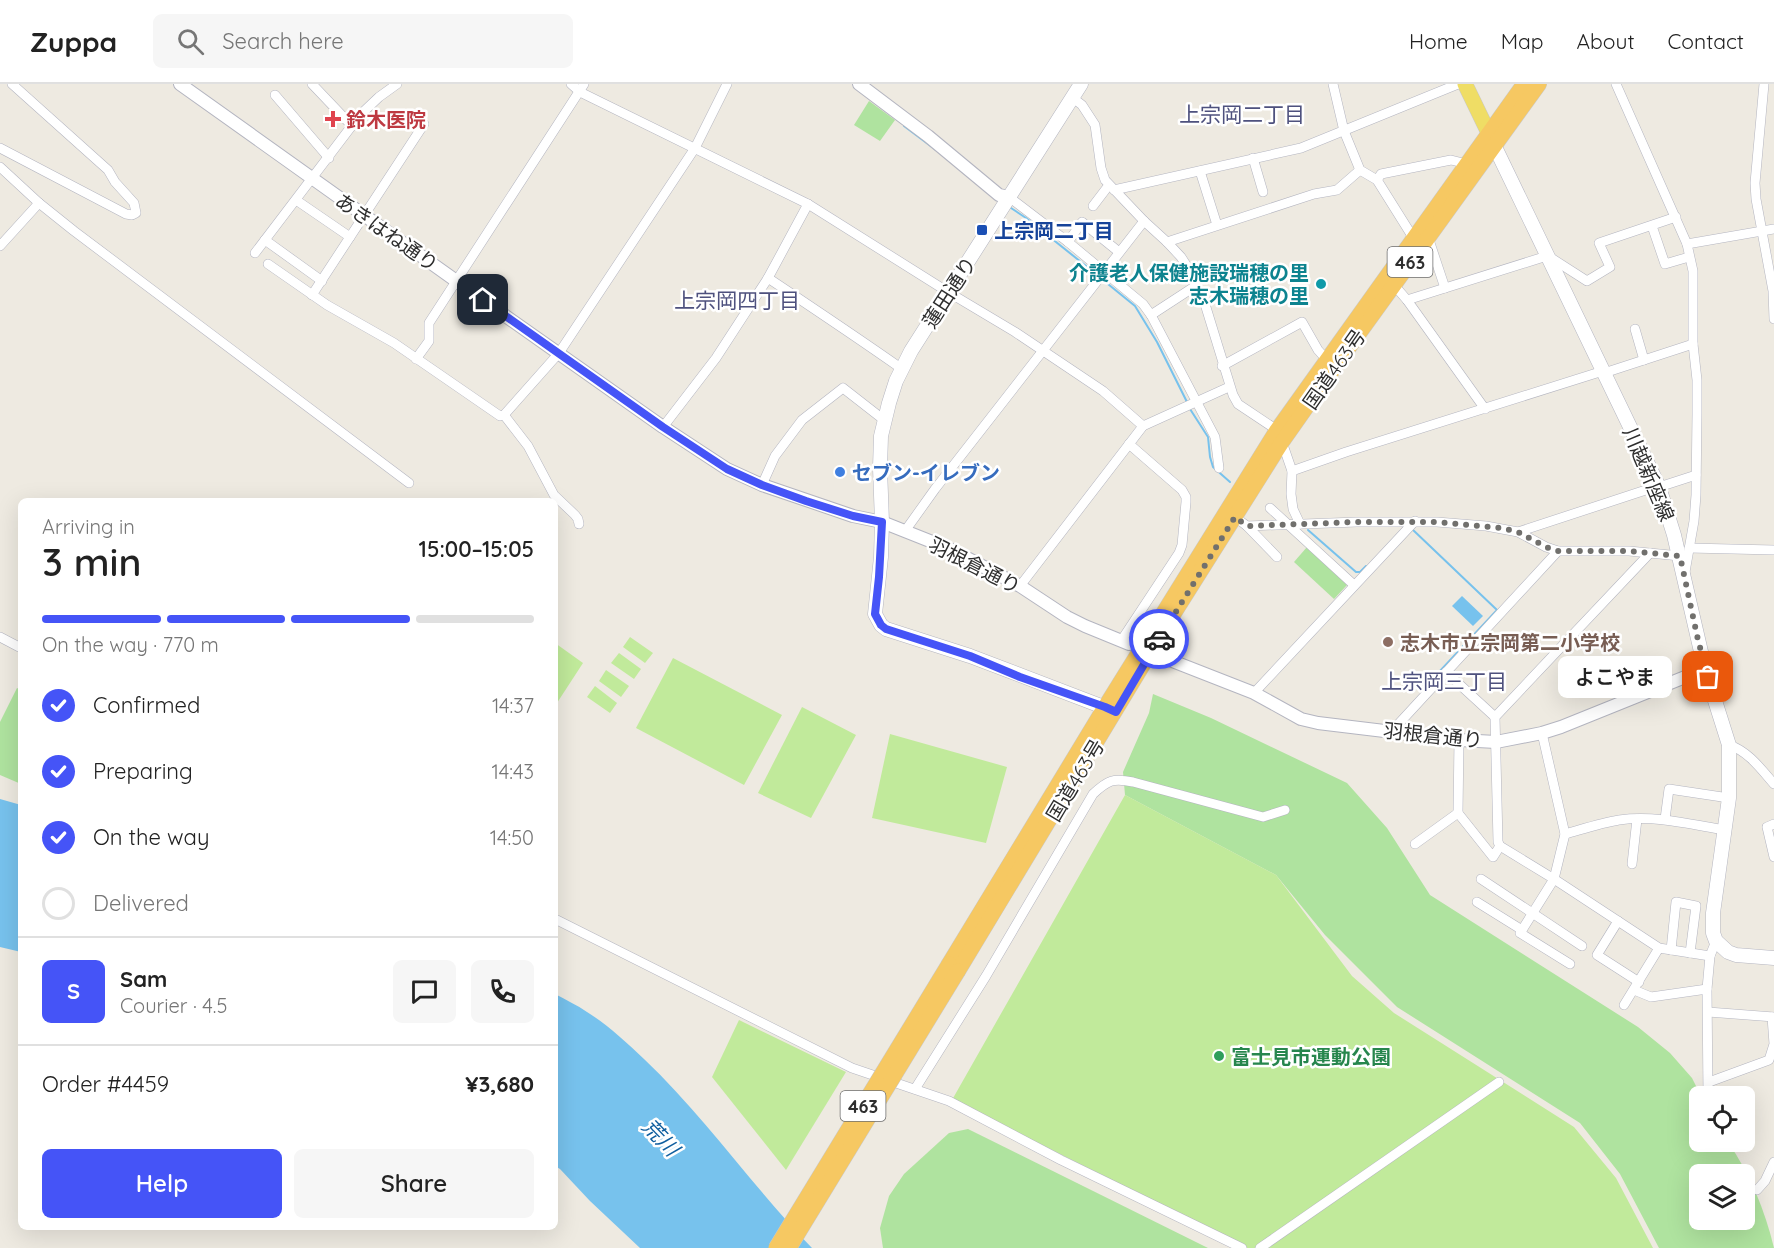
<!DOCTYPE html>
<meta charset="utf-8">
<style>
:root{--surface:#fff;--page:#f6f6f6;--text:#222;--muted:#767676;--line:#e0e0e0;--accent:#4554f7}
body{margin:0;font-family:Quicksand,"Noto Sans JP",sans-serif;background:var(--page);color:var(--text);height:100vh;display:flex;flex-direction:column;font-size:22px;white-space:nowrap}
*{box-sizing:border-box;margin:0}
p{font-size:20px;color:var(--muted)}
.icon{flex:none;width:33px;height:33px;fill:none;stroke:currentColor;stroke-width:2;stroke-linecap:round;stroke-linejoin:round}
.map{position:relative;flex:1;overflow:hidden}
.panel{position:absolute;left:18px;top:414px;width:540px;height:732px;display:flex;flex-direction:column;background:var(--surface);border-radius:9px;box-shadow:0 6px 24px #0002}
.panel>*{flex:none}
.fabs{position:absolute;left:1689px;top:1002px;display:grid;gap:12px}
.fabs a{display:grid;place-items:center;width:66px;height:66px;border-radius:9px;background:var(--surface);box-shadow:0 6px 24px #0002;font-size:30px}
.pin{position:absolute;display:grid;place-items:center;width:51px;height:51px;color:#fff;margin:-26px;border-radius:12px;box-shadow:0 3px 9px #0006}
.courier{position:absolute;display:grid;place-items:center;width:60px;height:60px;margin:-30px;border:4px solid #4554f7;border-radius:50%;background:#fff;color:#222;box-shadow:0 2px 8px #0007}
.bubble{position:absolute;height:42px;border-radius:9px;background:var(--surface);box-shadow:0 6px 24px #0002;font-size:20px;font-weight:600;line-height:42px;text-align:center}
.overview em{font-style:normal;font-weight:600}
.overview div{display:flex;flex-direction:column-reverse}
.overview{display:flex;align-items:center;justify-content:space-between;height:102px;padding:0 24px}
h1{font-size:39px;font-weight:600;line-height:45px}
.bar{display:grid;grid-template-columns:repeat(4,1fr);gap:9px 6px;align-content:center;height:72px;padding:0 24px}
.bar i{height:8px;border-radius:4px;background:var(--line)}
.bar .on{background:var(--accent)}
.bar p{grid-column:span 4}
.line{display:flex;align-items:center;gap:15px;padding:0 24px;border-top:2px solid var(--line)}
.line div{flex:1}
.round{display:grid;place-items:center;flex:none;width:63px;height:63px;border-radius:9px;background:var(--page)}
ol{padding:0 24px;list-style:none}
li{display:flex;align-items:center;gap:18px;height:66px}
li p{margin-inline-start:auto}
li .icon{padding:6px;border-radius:50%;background:var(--accent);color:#fff;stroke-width:4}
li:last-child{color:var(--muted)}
li i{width:33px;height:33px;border:3px solid var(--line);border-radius:50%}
.action{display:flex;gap:12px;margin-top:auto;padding:12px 24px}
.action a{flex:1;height:69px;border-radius:9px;background:var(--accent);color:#fff;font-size:24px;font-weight:600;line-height:69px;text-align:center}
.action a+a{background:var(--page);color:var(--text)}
header{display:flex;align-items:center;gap:36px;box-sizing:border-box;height:84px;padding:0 30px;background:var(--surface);border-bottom:2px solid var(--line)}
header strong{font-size:28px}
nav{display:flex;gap:33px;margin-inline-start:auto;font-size:21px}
.search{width:420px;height:54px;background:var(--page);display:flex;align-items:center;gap:15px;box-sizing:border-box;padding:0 21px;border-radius:9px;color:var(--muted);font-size:22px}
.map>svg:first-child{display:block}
.green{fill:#afe39f;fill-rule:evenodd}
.pitch{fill:#c1ea9b}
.water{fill:#77c2ed}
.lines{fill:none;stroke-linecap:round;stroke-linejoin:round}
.stream{stroke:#77c2ed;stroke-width:2}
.minor-casing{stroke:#b4b5c0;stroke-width:10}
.tertiary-casing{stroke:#b4b5c0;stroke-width:14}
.secondary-casing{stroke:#b4b5c0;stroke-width:15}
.primary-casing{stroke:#c9c9c9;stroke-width:16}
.trunk-casing{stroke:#c9c9c9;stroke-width:16}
.minor{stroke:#fff;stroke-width:9}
.tertiary{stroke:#fff;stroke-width:12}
.secondary{stroke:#fff;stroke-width:14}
.primary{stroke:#efdd65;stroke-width:15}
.trunk{stroke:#f6c862;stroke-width:15}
.trunk-bridge-casing{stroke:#c9c9c9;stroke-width:16;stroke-linecap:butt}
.trunk-bridge{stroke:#f6c862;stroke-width:15}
.done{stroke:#71706d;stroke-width:6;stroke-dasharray:0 10.8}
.route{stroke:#4554f7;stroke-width:8}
.health-dot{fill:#e0444e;stroke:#fff;stroke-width:2}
.transit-dot{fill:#1a4fb4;stroke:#fff;stroke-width:2}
.culture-dot{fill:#0f9aa8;stroke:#fff;stroke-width:2}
.shop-dot{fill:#3f7fe0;stroke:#fff;stroke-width:2}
.education-dot{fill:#8d6e63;stroke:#fff;stroke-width:2}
.leisure-dot{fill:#2e9e5b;stroke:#fff;stroke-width:2}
.labels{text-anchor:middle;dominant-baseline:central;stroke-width:5;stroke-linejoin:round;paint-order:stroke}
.shield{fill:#fff;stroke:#6d6d6d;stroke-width:1.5}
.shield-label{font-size:18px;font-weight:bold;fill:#2e2e2e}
.health-label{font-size:20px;font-weight:bold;fill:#be3a42;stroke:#fff;text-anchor:start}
.transit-label{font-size:20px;font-weight:bold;fill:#164399;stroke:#fff;text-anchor:start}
.street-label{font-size:20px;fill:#2e2e2e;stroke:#fff}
.culture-label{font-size:20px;font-weight:bold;fill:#0d838f;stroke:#fff;text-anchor:end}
.shop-label{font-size:20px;font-weight:bold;fill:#366cbe;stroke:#fff;text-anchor:start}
.education-label{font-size:20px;font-weight:bold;fill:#785e54;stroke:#fff;text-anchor:start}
.leisure-label{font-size:20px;font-weight:bold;fill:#27864d;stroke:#fff;text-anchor:start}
.neighbourhood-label{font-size:21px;fill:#4e517e;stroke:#fff}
.water-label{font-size:21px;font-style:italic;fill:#105f9f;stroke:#fff}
</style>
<header>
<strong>Zuppa</strong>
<div class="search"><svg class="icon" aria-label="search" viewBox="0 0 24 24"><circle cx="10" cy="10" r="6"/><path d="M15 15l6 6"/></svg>Search here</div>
<nav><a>Home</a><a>Map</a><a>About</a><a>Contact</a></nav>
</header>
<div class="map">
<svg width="1774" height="1164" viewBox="0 0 1774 1164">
<rect width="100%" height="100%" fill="#eeeae1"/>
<g class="green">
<polygon points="869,17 895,36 880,57 854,41"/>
<polygon points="1307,463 1347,501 1334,515 1294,478"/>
<polygon points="17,604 21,606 21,700 0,691 0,638"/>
<path d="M1153 610 1211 634 1347 699 1387 744 1430 811 1638 943 1670 969 1692 994 1701 1012H1700V1058H1728C1750 1090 1765 1126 1774 1164H1659L1620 1090 1580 1039 1397 923 1325 851 1276 791 1125 711 1123 688 1149 629ZM1700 1090H1744V1136H1700Z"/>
<polygon points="968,1045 1208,1164 883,1164 880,1144 889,1112 904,1090 949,1049"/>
</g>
<g class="pitch">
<polygon points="630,553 653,569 645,579 623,563"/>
<polygon points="555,559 583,579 555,622"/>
<polygon points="619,569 641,585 634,595 611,579"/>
<polygon points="673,574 782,631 744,701 636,644"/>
<polygon points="606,586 629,602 621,613 599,597"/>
<polygon points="595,602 617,619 610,629 587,613"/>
<polygon points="802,623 856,651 811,734 758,709"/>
<polygon points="890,650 1007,683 986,759 872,734"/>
<polygon points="1125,711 1276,791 1352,892 1394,929 1574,1043 1616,1094 1653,1164 1247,1164 952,1016"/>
<polygon points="739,936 846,988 786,1086 712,993"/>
</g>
<g class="water">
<polygon points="1462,512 1483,532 1473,542 1452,522"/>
<polygon points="0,715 21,721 21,868 0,863"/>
<path d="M555 910C566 916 577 921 587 928 608 941 626 958 644 975 705 1033 753 1103 812 1164H640L590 1117 560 1085 555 1082Z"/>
</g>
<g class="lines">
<g class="stream">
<polyline points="904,42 936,66"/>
<polyline points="1011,124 1026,134 1096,190"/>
<polyline points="1103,196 1135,222 1157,258 1187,318"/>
<polyline points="1190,325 1208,353 1210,373 1213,383 1230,398"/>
<polyline points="1412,445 1497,526 1440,587 1442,589"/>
<polyline points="1308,446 1356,488 1360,488 1366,482"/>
</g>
<g class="minor-casing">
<g id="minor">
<polyline points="312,0 352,42"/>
<polyline points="571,0 580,8 808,120 948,208 1015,248 1103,307 1143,342"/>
<polyline points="1333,0 1344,47 1360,86 1377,96 1414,155"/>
<polyline points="1616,0 1687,160 1693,187 1693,260 1697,296 1697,330 1696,411 1694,437 1685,488"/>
<polyline points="1764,0 1755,99 1756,115 1773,207 1774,235"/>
<polyline points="275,11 329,74"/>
<polyline points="1073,14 1082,21 1095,41 1101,84 1105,96 1144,137 1167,158 1181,173 1190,187 1205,220 1233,311 1238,320 1277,346"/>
<polyline points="0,64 126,130 132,131 136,129 134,119 115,98 108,86 12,0"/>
<polyline points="1253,74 1263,108"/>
<polyline points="0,83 39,119 74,147 409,399"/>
<polyline points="1200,87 1217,141"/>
<polyline points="1377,96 1381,90 1451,76 1467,80"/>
<polyline points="1114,106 1301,64 1458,0"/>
<polyline points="1009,113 1068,158 1143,220 1151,231 1215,353 1219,384"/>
<polyline points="296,116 350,153"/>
<polyline points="1093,122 1109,101"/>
<polyline points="1652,142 1665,180 1689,173"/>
<polyline points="1428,153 1445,204"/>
<polyline points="265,156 322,197"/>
<polyline points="1068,158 1082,138 1119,168"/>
<polyline points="1167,158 1314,110 1337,106 1360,86"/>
<polyline points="1687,160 1774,145"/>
<polyline points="0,162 39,119"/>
<polyline points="255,169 360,31 379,13 397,0"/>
<polyline points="1548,172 1587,197 1610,183 1599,159 1676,133"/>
<polyline points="268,180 327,221 394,259 500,332 504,331 528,362 554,411 575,431 578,435 579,440"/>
<path d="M768 194C813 224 858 254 902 285"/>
<polyline points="1394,201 1407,216 1485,325"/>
<polyline points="312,211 424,40"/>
<polyline points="1407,216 1547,172"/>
<polyline points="1151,231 1197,201"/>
<polyline points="1635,245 1644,276"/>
<polyline points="416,275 429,257 429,239 584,0"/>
<polyline points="1222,282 1302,238 1318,266 1326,275"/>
<polyline points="1604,289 1693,260"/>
<polyline points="504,331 559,269 695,64 727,0"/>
<polyline points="663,343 716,274 768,194 808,120"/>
<polyline points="1282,358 1292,387 1291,410 1293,425 1300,440"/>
<polyline points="1292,387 1346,368 1603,287"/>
<polyline points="762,401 775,372 802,336 843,304 884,336"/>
<polyline points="1659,403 1696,391"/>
<polyline points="1270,424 1354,501"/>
<polyline points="1235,433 1247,442 1357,438 1437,438 1486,442 1518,448 1546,463 1558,467 1629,467 1680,472"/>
<polyline points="1247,442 1277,473"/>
<polyline points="905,447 935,405 1144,137"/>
<polyline points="1518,448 1658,402"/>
<polyline points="1689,464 1774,466"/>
<polyline points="1650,469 1495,633 1498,758 1500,762 1554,795 1659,864 1710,872"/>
<polyline points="1020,502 1143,342 1229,303"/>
<polyline points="0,553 21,564"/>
<polyline points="1121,557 1179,469 1182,461 1186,418 1186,413 1182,406 1129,360"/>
<polyline points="1446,588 1495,633"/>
<polyline points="1254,609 1415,437"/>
<polyline points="1392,647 1558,467"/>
<polyline points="1459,656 1458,729 1493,773 1500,762"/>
<path d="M1729 661C1748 667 1761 685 1774 700"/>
<polyline points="1665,735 1669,705 1729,714"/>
<polyline points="1774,740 1767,743 1774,773"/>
<path d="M1565 750C1583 745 1601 739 1619 736 1655 731 1689 740 1724 746"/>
<polyline points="1415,760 1458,729"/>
<polyline points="1632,780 1637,735"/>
<polyline points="1481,795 1582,862"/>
<polyline points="1477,818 1522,846 1520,849 1570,880"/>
<polyline points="555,835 852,984 949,1017 1061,1076 1242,1164"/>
<polyline points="1618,837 1597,871 1639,898"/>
<polyline points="1522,846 1554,795 1565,750 1542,649"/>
<polyline points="1671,866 1676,818 1696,822 1690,869"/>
<polyline points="1634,906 1651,913 1707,905"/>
<polyline points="1624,921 1659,864"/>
<polyline points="1708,928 1774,933"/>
<polyline points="1709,998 1769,976 1774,960 1772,933"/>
<path d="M915 1005 986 892 1093 710C1108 696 1113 694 1133 698L1263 733 1285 726"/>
<polyline points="1708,1012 1707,905 1710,872 1716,857"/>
<polyline points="1757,1106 1765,1097 1774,1078"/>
<polyline points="1260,1164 1499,998"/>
</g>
</g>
<g class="tertiary-casing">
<g id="tertiary">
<polyline points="180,0 497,226 663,343 727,385 762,401 853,432 882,438 950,465 1020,502 1067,533 1085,542 1129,560"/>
<polyline points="859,0 928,52 999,111 1009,113"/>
<polyline points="1162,573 1254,609 1301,635 1318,639 1459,656 1496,658 1542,649 1561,643 1705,585"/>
</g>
</g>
<g class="secondary-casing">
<g id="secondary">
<polyline points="1081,0 911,267 896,297 889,319 881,352 880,384 882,438 881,473 875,530 881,541 886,545 970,572 1114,627"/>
<polyline points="1494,61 1646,376 1659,403 1674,451 1705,585 1729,661 1729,714 1713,829 1713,849 1716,857 1728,868 1736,871 1774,874"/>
</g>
</g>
<g class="primary-casing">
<polyline id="primary" points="1465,0 1493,58"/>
</g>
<g class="trunk-casing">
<g id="trunk">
<polyline points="949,880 1105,623 1277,346 1524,0"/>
<polyline points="958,887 1176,526 1282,358 1332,287 1539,0"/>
</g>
</g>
<use href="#minor" class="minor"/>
<use href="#tertiary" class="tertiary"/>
<use href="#secondary" class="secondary"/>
<use href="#primary" class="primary"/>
<use href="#trunk" class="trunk"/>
<g class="trunk-bridge-casing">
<g id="trunk-bridge">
<polyline points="776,1164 949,880"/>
<polyline points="789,1164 958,887"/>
</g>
</g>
<use href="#trunk-bridge" class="trunk-bridge"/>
</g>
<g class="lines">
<polyline class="done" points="1159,555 1235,433 1247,442 1357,438 1437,438 1502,444 1518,448 1546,463 1558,467 1629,467 1680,472 1698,556 1708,593"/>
<polyline class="route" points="483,216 663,343 727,385 762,401 806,417 853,432 882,438 879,493 875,530 881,541 886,545 970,572 1020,593 1105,623 1116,628 1159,555"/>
</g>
<path class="health-dot" d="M330 26h6v6h6v6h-6v6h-6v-6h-6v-6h6z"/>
<rect class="transit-dot" x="976" y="140" width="12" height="12" rx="3"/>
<circle class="culture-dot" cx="1321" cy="200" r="6"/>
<circle class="shop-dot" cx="840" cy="388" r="6"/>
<circle class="education-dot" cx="1388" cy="558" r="6"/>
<circle class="leisure-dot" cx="1219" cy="972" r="6"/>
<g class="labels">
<g class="shield">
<rect x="1387.5" y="163" width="45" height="30" rx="4.5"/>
<rect x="840.5" y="1007" width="45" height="30" rx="4.5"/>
</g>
<g class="shield-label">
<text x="1410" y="178">463</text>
<text x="863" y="1022">463</text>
</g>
<g class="health-label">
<text x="346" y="35">鈴木医院</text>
</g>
<g class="transit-label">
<text x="994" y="146">上宗岡二丁目</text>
</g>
<g class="street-label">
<text transform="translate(387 148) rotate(35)">あきはね通り</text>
<text transform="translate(949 208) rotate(-57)">蓮田通り</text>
<text transform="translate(1334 285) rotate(-55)">国道463号</text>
<text transform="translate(1649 390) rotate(67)">川越新座線</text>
<text transform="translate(975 481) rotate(27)">羽根倉通り</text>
<text transform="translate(1433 651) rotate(6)">羽根倉通り</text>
<text transform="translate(1075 696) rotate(-59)">国道463号</text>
</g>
<g class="culture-label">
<text x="1309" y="188">介護老人保健施設瑞穂の里<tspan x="1309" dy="23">志木瑞穂の里</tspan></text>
</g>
<g class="shop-label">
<text x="852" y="388">セブン-イレブン</text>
</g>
<g class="education-label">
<text x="1400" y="558">志木市立宗岡第二小学校</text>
</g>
<g class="leisure-label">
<text x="1231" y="972">富士見市運動公園</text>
</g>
<g class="neighbourhood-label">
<text x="1242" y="30">上宗岡二丁目</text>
<text x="737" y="216">上宗岡四丁目</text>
<text x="1444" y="597">上宗岡三丁目</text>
</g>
<g class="water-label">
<text transform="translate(661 1053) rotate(46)">荒川</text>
</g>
</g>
</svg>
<div class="fabs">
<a><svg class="icon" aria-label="locate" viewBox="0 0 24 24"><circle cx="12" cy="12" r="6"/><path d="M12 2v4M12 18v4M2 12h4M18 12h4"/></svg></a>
<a><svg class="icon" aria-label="layers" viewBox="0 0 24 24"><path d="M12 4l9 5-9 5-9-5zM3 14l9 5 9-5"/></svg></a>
</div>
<div class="pin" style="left:1708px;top:593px;background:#ea580c"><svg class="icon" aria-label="bag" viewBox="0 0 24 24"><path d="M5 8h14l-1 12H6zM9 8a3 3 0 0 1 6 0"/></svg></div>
<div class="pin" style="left:483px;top:216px;background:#1f2937"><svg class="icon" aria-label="home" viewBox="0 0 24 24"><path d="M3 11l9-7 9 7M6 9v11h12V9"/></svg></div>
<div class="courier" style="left:1159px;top:555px"><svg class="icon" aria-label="car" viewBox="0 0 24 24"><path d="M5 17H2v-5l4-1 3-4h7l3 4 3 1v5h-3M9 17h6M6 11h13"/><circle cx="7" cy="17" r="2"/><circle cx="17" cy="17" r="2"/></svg></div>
<div class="bubble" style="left:1558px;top:572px;width:114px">よこやま</div>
<section class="panel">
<div class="overview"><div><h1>3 min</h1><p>Arriving in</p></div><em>15:00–15:05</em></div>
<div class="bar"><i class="on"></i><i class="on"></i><i class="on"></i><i></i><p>On the way · 770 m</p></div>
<ol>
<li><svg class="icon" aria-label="check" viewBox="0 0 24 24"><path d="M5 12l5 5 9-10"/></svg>Confirmed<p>14:37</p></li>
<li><svg class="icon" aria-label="check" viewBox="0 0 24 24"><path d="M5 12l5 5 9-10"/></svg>Preparing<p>14:43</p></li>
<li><svg class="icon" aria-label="check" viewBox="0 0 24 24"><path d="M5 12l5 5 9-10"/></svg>On the way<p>14:50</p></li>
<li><i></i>Delivered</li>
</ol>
<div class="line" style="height:108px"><b class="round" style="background:var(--accent);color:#fff">S</b><div><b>Sam</b><p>Courier · 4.5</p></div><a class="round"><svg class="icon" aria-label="chat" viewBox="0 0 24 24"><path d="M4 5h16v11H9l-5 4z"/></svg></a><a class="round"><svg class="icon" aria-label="phone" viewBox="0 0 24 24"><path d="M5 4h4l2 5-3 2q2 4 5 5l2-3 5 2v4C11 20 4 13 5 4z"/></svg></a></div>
<div class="line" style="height:78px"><div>Order #4459</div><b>¥3,680</b></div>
<div class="action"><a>Help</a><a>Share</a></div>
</section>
</div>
